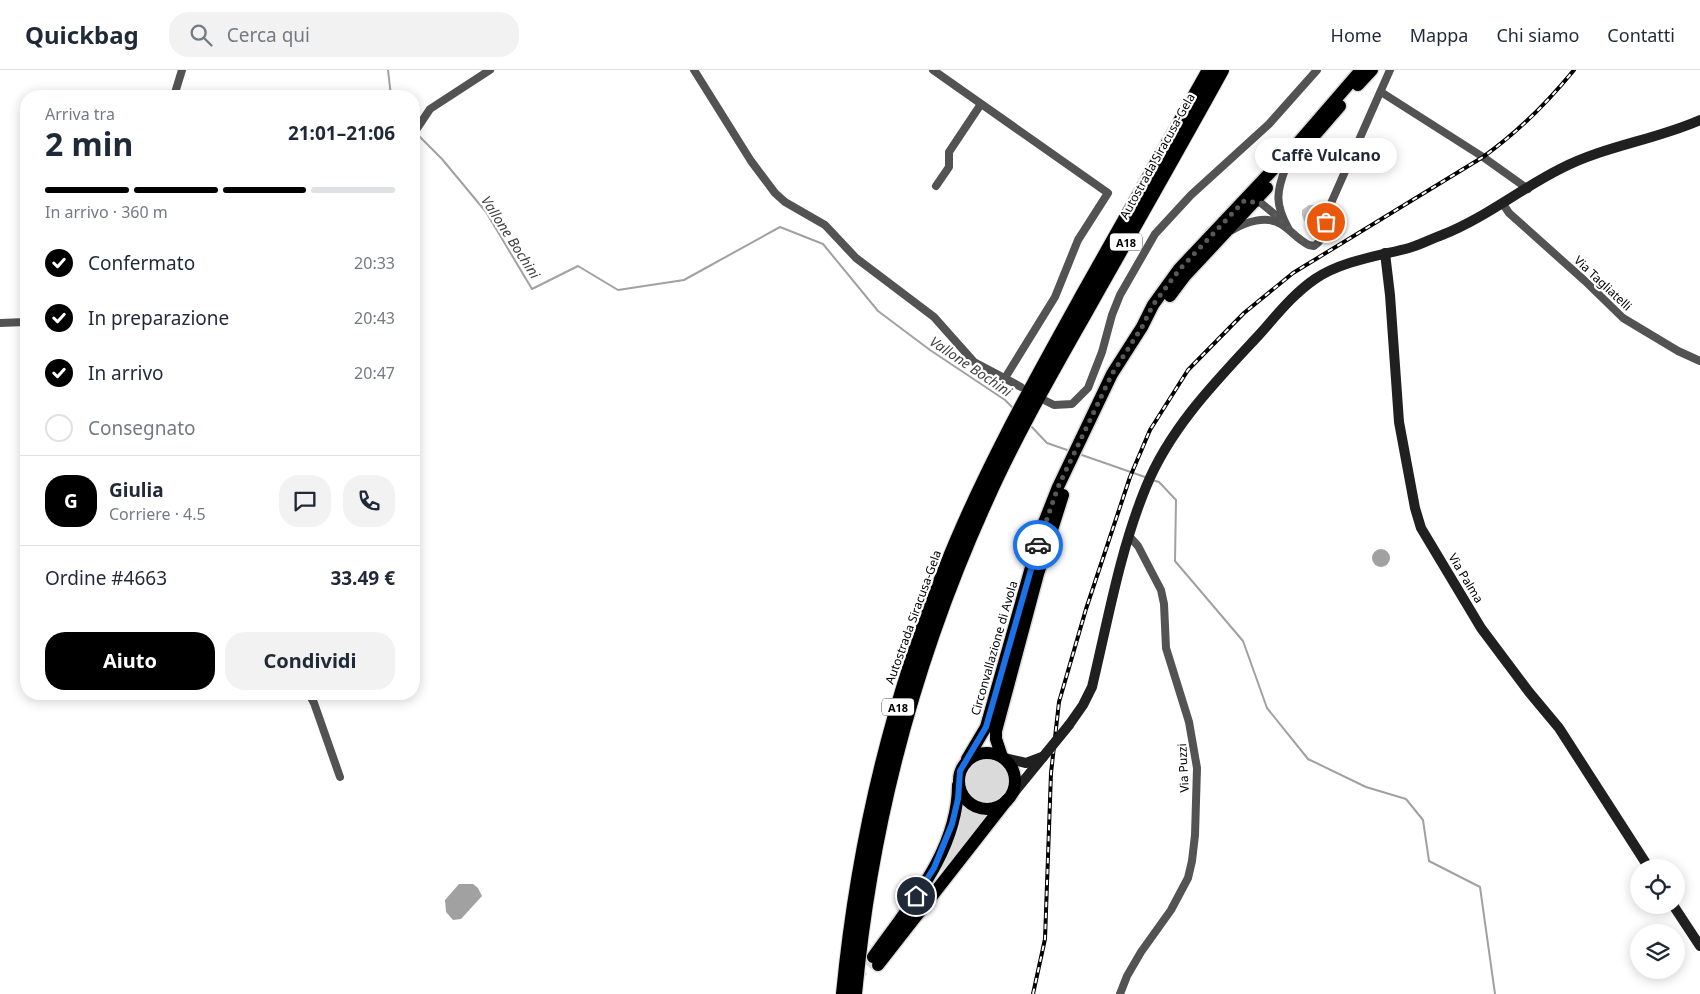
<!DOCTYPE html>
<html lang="it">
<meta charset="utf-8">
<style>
:root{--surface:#fff;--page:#f2f2f3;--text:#1f2937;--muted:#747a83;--line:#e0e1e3;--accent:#000}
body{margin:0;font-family:"Noto Sans",sans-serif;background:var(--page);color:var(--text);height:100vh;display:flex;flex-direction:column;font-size:19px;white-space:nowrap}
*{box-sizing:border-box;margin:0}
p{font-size:16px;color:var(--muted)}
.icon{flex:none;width:28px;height:28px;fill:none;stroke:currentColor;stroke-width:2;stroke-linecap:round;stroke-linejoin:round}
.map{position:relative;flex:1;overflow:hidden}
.details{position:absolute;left:20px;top:20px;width:400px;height:610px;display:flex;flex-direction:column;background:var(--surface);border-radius:20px;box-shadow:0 2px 12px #0003}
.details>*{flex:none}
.buttons{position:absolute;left:1630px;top:789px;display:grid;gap:10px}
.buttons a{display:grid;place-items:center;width:55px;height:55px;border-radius:50%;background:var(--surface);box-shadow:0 2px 12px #0003;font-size:25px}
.pin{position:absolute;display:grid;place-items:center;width:42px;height:42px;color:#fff;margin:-21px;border:2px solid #fff;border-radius:50%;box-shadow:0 1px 5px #0007}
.courier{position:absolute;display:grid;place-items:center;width:50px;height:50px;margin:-25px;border:4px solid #1a73e8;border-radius:50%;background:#fff;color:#222;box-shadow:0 1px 6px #0007}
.bubble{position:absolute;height:35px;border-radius:18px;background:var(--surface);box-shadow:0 2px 12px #0003;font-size:16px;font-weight:700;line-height:35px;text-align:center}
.summary em{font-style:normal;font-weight:700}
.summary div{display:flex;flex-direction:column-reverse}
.summary{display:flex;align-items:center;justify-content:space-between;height:85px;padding:0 25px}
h1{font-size:32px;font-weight:700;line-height:38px}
.bar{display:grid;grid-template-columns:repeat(4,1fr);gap:8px 5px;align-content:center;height:60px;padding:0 25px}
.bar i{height:6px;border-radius:4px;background:var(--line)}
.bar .active{background:var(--accent)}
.bar p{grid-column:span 4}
.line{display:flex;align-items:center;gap:12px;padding:0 25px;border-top:1px solid var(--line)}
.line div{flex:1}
.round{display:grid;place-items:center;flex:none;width:52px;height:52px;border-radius:20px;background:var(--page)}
ol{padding:0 25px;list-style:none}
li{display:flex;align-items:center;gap:15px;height:55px}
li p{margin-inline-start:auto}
li .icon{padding:5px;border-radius:50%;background:var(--accent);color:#fff;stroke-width:4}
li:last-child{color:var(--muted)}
li i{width:28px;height:28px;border:2px solid var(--line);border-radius:50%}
.primary-button{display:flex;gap:10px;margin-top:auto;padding:10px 25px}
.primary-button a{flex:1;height:58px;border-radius:20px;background:var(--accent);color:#fff;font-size:20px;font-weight:700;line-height:58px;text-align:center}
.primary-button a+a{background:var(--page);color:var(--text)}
header{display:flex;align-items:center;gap:30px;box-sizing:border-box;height:70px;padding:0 25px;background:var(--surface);border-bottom:1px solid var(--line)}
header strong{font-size:24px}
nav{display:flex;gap:28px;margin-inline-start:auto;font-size:18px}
.search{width:350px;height:45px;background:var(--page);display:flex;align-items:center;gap:12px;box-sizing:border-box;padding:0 18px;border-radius:20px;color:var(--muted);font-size:19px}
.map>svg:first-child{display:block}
.green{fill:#dadada}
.water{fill:#a1a1a1}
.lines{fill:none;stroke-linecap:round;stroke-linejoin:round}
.stream{stroke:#a1a1a1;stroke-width:2}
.building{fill:#c3c3c3}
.primary-tunnel{stroke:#d9d9d9;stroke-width:12;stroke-dasharray:12 6;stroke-linecap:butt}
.primary-casing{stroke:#dbdbdb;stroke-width:15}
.highway-casing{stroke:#dbdbdb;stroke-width:16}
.street{stroke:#535353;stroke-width:8}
.secondary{stroke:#202020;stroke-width:10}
.primary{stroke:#000;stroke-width:12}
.highway{stroke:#000;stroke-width:14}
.rail-casing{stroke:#000;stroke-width:4}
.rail{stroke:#fff;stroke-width:2;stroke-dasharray:5.5;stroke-linecap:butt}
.secondary-bridge{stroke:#202020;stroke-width:10}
.done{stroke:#595959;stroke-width:5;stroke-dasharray:0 9}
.route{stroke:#1a73e8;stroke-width:6}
.labels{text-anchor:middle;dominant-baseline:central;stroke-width:4.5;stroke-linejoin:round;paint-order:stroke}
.shield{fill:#fff;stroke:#4c4c4c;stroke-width:1}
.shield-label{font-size:11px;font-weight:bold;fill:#000}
.street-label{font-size:12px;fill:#000;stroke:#fff}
.water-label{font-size:14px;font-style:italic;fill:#424242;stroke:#fff}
</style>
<header>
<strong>Quickbag</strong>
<div class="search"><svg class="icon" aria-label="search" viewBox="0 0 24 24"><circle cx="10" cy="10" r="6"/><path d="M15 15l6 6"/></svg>Cerca qui</div>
<nav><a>Home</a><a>Mappa</a><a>Chi siamo</a><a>Contatti</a></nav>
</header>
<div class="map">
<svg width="1700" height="924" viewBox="0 0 1700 924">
<rect width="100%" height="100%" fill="#fff"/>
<g class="green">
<circle cx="987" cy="710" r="24"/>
<polygon points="962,733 974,741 990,743 942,801 940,798"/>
</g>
<g class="water">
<circle cx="1381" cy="488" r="9"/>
<polygon points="459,814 473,814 478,818 482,826 461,849 453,850 446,842 445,830"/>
</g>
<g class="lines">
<g class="stream">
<polyline points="388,0 391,26"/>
<polyline points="417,64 442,89 486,142 532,219 578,196 618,220 684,210 780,157 823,174 878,241 930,280 1005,330 1013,338"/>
<polyline points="1029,354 1047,373 1070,381"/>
<polyline points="1079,384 1145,407"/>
<polyline points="1152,410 1159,412 1176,430 1175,491 1243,571 1267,638 1308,689 1366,717 1406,729 1423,750 1429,791 1480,817 1495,924"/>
</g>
</g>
<polygon class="building" points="1309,135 1317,135 1322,142 1315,155 1304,151 1302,145 1302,140"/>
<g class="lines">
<polyline class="primary-tunnel" points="855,909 871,890"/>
<g class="primary-casing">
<g id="primary">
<polyline points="1358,15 1372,0"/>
<polyline points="1307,74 1340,36"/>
<polyline points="1170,226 1185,206 1267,118"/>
<circle cx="987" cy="711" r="28"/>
<polyline points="1002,687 996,669 996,661 1038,504 1063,425"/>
<polyline points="967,689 986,657 1043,455 1058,417 1112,304 1142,257 1153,235 1179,199 1298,73 1361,0"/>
<path d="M873 887C909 836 958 781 958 715"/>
<polyline points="878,895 1007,730"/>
</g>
</g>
<g class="highway-casing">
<g id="highway">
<path d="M843 924C857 779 890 635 945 499 983 403 1033 314 1083 224 1125 150 1167 75 1209 0"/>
<path d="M855 924C871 753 916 585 987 429 1017 362 1055 297 1091 233 1135 155 1179 78 1222 0"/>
</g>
</g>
<g class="street">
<polyline points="694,0 751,91 775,123 785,132 825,155 856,188 934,247 974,292 1021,317"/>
<polyline points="933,0 1108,123 1078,170 1055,227 1005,308"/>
<polyline points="1381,22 1483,87 1528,119"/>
<polyline points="174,26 182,0"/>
<polyline points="414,63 430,39 490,0"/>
<path d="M1286 97C1276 122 1275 134 1288 158"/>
<polyline points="936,116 949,97 949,82 981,34"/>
<polyline points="1253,131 1261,133 1285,153"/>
<polyline points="1503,134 1509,143 1585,211 1623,248 1678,281 1700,291"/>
<path d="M1232 160C1246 152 1266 145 1281 154 1291 160 1298 170 1309 175L1314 176C1326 168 1326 154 1328 140L1390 0"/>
<polyline points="0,253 26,252"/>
<polyline points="1046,331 1054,335 1072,334 1088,318 1102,282 1112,245 1120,225 1155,164 1191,125 1269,54 1317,0"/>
<polyline points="309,624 314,633 340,707"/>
<polyline points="1120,924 1127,906 1141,882 1171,840 1188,808 1192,791 1195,765 1197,698 1189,652 1166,578 1164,534 1161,520 1138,476 1129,466"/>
</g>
<g class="secondary">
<polyline points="1385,183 1390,225 1399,352 1415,438 1421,458 1481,558 1529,622 1559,658 1649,798"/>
<path d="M1069 655 1083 635 1092 617C1108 550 1120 480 1146 417 1170 358 1215 312 1258 266 1276 246 1293 224 1315 209 1342 191 1378 186 1409 178 1420 175 1431 169 1442 165 1485 148 1520 119 1560 99 1604 76 1655 70 1700 50"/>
<polyline points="1004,688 1026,693 1042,687"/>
<polyline points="1012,725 1043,687"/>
<polyline points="1673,835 1700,876"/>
</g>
<use href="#primary" class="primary"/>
<use href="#highway" class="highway"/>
<g class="rail-casing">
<path id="rail" d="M1033 924 1045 869 1051 703 1059 632 1086 539 1130 407 1150 360 1188 300 1244 243 1293 203 1483 87C1518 62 1547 33 1574 0"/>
</g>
<use href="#rail" class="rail"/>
<polyline class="secondary-bridge" points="1043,687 1069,655"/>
</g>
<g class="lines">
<polyline class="done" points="1038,475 1058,417 1112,304 1142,257 1153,235 1179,200 1244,131 1261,133 1309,176 1314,176 1320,172 1324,163 1326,152"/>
<polyline class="route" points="916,826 934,798 952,754 958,729 960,701 986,657 1038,475"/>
</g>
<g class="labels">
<g class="shield">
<rect x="1110" y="163.5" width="32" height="17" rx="4"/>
<rect x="882" y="628.5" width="32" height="17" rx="4"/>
</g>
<g class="shield-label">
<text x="1126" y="172">A18</text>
<text x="898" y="637">A18</text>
</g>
<g class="street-label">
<text transform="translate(1157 86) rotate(-61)">Autostrada Siracusa-Gela</text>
<text transform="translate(1603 213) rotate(43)">Via Tagliatelli</text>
<text transform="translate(1466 508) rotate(59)">Via Palma</text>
<text transform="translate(913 547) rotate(-70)">Autostrada Siracusa-Gela</text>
<text transform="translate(994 578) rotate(-74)">Circonvallazione di Avola</text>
<text transform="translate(1183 698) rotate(-93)">Via Puzzi</text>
</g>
<g class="water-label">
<text transform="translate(511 167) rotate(57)">Vallone Bochini</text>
<text transform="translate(971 296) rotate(34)">Vallone Bochini</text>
</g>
</g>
</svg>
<div class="buttons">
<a><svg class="icon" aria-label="locate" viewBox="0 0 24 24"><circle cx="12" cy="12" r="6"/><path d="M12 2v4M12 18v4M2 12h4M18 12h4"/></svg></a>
<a><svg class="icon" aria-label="layers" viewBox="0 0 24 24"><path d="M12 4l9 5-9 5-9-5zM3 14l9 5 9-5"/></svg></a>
</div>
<div class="pin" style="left:1326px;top:152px;background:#ea580c"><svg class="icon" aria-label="bag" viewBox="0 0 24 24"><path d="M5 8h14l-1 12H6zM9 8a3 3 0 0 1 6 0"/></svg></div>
<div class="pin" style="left:916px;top:826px;background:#1f2937"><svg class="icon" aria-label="home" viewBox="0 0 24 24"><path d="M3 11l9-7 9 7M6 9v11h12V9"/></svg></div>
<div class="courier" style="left:1038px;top:475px"><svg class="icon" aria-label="car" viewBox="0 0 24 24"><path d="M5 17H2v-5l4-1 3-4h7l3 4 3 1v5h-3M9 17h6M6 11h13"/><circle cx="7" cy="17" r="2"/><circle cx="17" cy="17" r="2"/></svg></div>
<div class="bubble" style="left:1255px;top:68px;width:142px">Caffè Vulcano</div>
<section class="details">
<div class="summary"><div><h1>2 min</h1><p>Arriva tra</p></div><em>21:01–21:06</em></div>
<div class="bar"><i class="active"></i><i class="active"></i><i class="active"></i><i></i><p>In arrivo · 360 m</p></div>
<ol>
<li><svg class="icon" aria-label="check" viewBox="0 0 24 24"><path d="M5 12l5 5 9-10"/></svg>Confermato<p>20:33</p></li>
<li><svg class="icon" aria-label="check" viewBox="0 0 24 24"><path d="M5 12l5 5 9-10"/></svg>In preparazione<p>20:43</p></li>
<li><svg class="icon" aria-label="check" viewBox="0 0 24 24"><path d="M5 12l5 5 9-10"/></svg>In arrivo<p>20:47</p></li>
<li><i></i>Consegnato</li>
</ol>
<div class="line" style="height:90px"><b class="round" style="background:var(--accent);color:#fff">G</b><div><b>Giulia</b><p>Corriere · 4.5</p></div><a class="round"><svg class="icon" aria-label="chat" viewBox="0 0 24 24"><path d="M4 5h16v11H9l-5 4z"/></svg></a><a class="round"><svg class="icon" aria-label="phone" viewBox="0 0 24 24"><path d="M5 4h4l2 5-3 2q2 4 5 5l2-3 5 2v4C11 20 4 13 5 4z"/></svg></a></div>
<div class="line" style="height:65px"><div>Ordine #4663</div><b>33.49 €</b></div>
<div class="primary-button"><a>Aiuto</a><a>Condividi</a></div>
</section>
</div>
